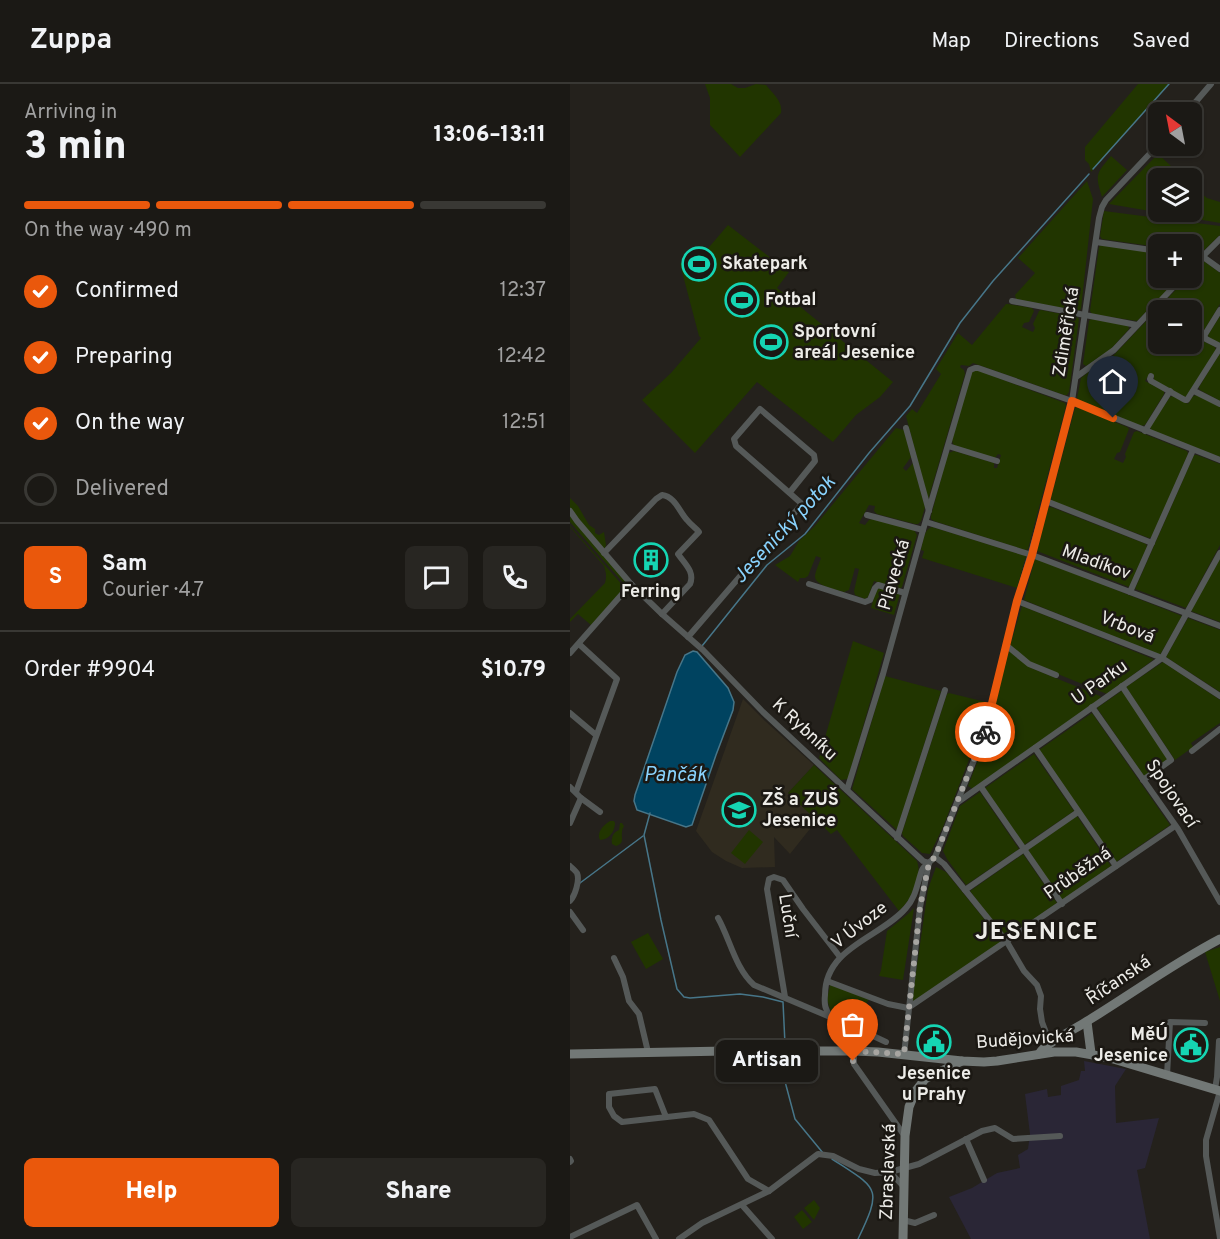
<!DOCTYPE html>
<meta charset="utf-8">
<style>
:root{--surface:#1b1915;--page:#282622;--text:#f1f3f6;--muted:#a0a0a0;--line:#393834;--accent:#ea580c}
body{margin:0;font-family:Overpass,sans-serif;background:var(--page);color:var(--text);height:100vh;display:flex;flex-direction:column;font-size:22px;white-space:nowrap}
*{box-sizing:border-box;margin:0}
p{font-size:20px;color:var(--muted)}
.icon{flex:none;width:33px;height:33px;fill:none;stroke:currentColor;stroke-width:2;stroke-linecap:round;stroke-linejoin:round}
.map{position:relative;flex:1;overflow:hidden}
.drawer{display:flex;flex-direction:column;background:var(--surface);width:570px}
.drawer>*{flex:none}
.needle{width:39px;rotate:328deg}
.tools{position:absolute;left:578px;top:18px;display:grid;gap:12px}
.tools a{display:grid;place-items:center;width:54px;height:54px;border-radius:9px;background:var(--surface);box-shadow:0 2px 4px #0004,0 0 0 2px var(--line);font-size:30px}
.pin{position:absolute;display:grid;place-items:center;width:51px;height:51px;color:#fff;margin:-62px -26px;border-radius:50% 50% 50% 0;rotate:-45deg;box-shadow:0 0 6px #0007}
.pin .icon{rotate:45deg}
.courier{position:absolute;display:grid;place-items:center;width:60px;height:60px;margin:-30px;border:4px solid #ea580c;border-radius:50%;background:#fff;color:#222;box-shadow:0 2px 8px #0007}
.bubble{position:absolute;height:42px;border-radius:9px;background:var(--surface);box-shadow:0 2px 4px #0004,0 0 0 2px var(--line);font-size:20px;font-weight:800;line-height:42px;text-align:center}
.overview em{font-style:normal;font-weight:800}
.overview div{display:flex;flex-direction:column-reverse}
.overview{display:flex;align-items:center;justify-content:space-between;height:102px;padding:0 24px}
h1{font-size:39px;font-weight:800;line-height:45px}
.bar{display:grid;grid-template-columns:repeat(4,1fr);gap:9px 6px;align-content:center;height:72px;padding:0 24px}
.bar i{height:8px;border-radius:4px;background:var(--line)}
.bar .current{background:var(--accent)}
.bar p{grid-column:span 4}
.line{display:flex;align-items:center;gap:15px;padding:0 24px;border-top:2px solid var(--line)}
.line div{flex:1}
.round{display:grid;place-items:center;flex:none;width:63px;height:63px;border-radius:9px;background:var(--page)}
ol{padding:0 24px;list-style:none}
li{display:flex;align-items:center;gap:18px;height:66px}
li p{margin-inline-start:auto}
li .icon{padding:6px;border-radius:50%;background:var(--accent);color:#fff;stroke-width:4}
li:last-child{color:var(--muted)}
li i{width:33px;height:33px;border:3px solid var(--line);border-radius:50%}
.primary-button{display:flex;gap:12px;margin-top:auto;padding:12px 24px}
.primary-button a{flex:1;height:69px;border-radius:9px;background:var(--accent);color:#fff;font-size:24px;font-weight:800;line-height:69px;text-align:center}
.primary-button a+a{background:var(--page);color:var(--text)}
header{display:flex;align-items:center;gap:36px;box-sizing:border-box;height:84px;padding:0 30px;background:var(--surface);border-bottom:2px solid var(--line)}
header strong{font-size:28px}
nav{display:flex;gap:33px;margin-inline-start:auto;font-size:21px}
main{display:flex;flex:1;min-height:0}
.map>svg:first-child{display:block}
.commercial{fill:#2a2636}
.built{fill:#302b1f}
.green{fill:#213500;fill-rule:evenodd}
.water{fill:#004360;stroke:#477689;stroke-width:1.5}
.lines{fill:none;stroke-linecap:round;stroke-linejoin:round}
.stream{stroke:#477689;stroke-width:1.5}
.minor{stroke:#555958;stroke-width:6}
.secondary{stroke:#727876;stroke-width:9}
.done{stroke:#a7a5a1;stroke-width:6;stroke-dasharray:0 10.8}
.route{stroke:#ea580c;stroke-width:8}
.labels{text-anchor:middle;dominant-baseline:central;stroke-width:5;stroke-linejoin:round;paint-order:stroke}
.poi-label{font-size:18px;font-weight:bold;fill:#edece8;stroke:#1b1813;text-anchor:start}
.street-label{font-size:18px;fill:#edece8;stroke:#1b1813}
.water-label{font-size:20px;font-style:italic;fill:#89d3fe;stroke:#1b1813}
.district-label{font-size:24px;font-weight:bold;letter-spacing:1.5px;fill:#edece8;stroke:#1b1813}
</style>
<header>
<strong>Zuppa</strong>
<nav><a>Map</a><a>Directions</a><a>Saved</a></nav>
</header>
<main>
<section class="drawer">
<div class="overview"><div><h1>3 min</h1><p>Arriving in</p></div><em>13:06–13:11</em></div>
<div class="bar"><i class="current"></i><i class="current"></i><i class="current"></i><i></i><p>On the way · 490 m</p></div>
<ol>
<li><svg class="icon" aria-label="check" viewBox="0 0 24 24"><path d="M5 12l5 5 9-10"/></svg>Confirmed<p>12:37</p></li>
<li><svg class="icon" aria-label="check" viewBox="0 0 24 24"><path d="M5 12l5 5 9-10"/></svg>Preparing<p>12:42</p></li>
<li><svg class="icon" aria-label="check" viewBox="0 0 24 24"><path d="M5 12l5 5 9-10"/></svg>On the way<p>12:51</p></li>
<li><i></i>Delivered</li>
</ol>
<div class="line" style="height:108px"><b class="round" style="background:var(--accent);color:#fff">S</b><div><b>Sam</b><p>Courier · 4.7</p></div><a class="round"><svg class="icon" aria-label="chat" viewBox="0 0 24 24"><path d="M4 5h16v11H9l-5 4z"/></svg></a><a class="round"><svg class="icon" aria-label="phone" viewBox="0 0 24 24"><path d="M5 4h4l2 5-3 2q2 4 5 5l2-3 5 2v4C11 20 4 13 5 4z"/></svg></a></div>
<div class="line" style="height:78px"><div>Order #9904</div><b>$10.79</b></div>
<div class="primary-button"><a>Help</a><a>Share</a></div>
</section>
<div class="map">
<svg width="650" height="1155" viewBox="0 0 650 1155">
<rect width="100%" height="100%" fill="#24211c"/>
<polygon class="commercial" points="514,977 556,985 545,1002 546,1039 589,1034 575,1084 567,1086 580,1155 401,1155 379,1113 402,1104 427,1089 450,1084 448,1071 458,1065 460,1050 455,1010 477,1005 478,1013 491,1011 491,1002 509,996 511,987 515,987"/>
<polygon class="built" points="173,615 195,637 244,681 218,709 247,736 220,770 204,753 205,783 172,784 156,777 142,768 126,747"/>
<g class="green">
<path d="M135 0H161L168 4H175L186 0 196 1C203 10 213 17 211 29L170 73 140 41V14Z"/>
<polygon points="568,0 599,0 521,88 519,80 515,76 515,63"/>
<polygon points="588,70 614,94 588,94 588,128 621,128 621,101 637,114 650,118 650,139 539,120"/>
<path d="M541 72 557 86 532 113C525 90 526 90 541 72Z"/>
<polygon points="517,97 523,115 511,225 508,227 446,215 445,211 465,189 448,174"/>
<polygon points="534,127 650,142 650,151 631,169 621,167 621,160 588,160 588,163 532,155 530,152"/>
<polygon points="158,141 219,188 207,204 323,298 310,313 286,331 263,358 187,298 125,369 72,316 101,289 131,254 129,252 110,180 125,165 134,169"/>
<polygon points="531,161 588,169 588,194 609,194 567,237 522,230 520,227 529,163"/>
<path d="M631 178H635L650 189V220L633 248 630 249 631 256 645 263 646 267 618 312 615 313 584 296V291L580 289 575 297 594 307V310L575 341 571 342 508 316 507 314 511 294 526 282 543 272 617 194H621V189ZM588 226H621V260H588Z"/>
<polygon points="436,220 438,220 462,224 464,227 459,238 454,239 452,243 463,248 465,244 463,240 469,227 471,226 507,233 509,235 499,308 497,311 494,311 403,279 399,282 391,281 390,283 394,286 395,290 358,416 336,332 342,325 347,329 371,290 366,285 388,249 402,261"/>
<polygon points="650,232 650,259 639,254 638,251"/>
<polygon points="521,235 558,241 559,245 539,267 516,282 513,280 519,237"/>
<polygon points="650,269 650,317 630,306 629,303"/>
<polygon points="407,286 495,319 496,322 458,465 455,466 364,437 361,435 361,432 378,369 384,367 424,379 424,384 427,384 431,371 428,370 425,374 385,362 383,360 382,356 401,289 404,287"/>
<polygon points="627,311 650,323 650,373 581,346 580,343 600,313 603,312 618,320 623,312"/>
<polygon points="507,323 557,343 559,345 550,368 547,369 544,375 553,379 556,373 555,370 564,348 567,347 617,367 618,370 582,453 579,454 482,417 481,414 505,324"/>
<path d="M326 344 334 346 341 373 333 384 336 387 343 379 355 423 351 437 348 440H345L307 430 304 427 305 422 299 421 289 439 295 441 299 436 302 435 344 446 347 451 332 503 329 505 304 497 298 513 295 515 285 511 284 507 289 485 285 484 279 506 274 508C267 506 246 502 245 493 245 488 249 480 251 474L246 472 238 492 235 494H230L228 498 205 481 220 472 229 457 244 443Z"/>
<polygon points="624,371 627,371 650,380 650,461 616,524 565,505"/>
<polygon points="0,414 8,422 19,441 25,445 25,449 29,451 34,448 36,461 35,464 33,464 2,427 0,424"/>
<polygon points="481,423 576,460 577,463 559,503 467,467 478,424"/>
<polygon points="0,431 56,497 56,502 0,438"/>
<path d="M0 442 55 504 21 541 8 530 0 538V535L35 499C37 492 36 489 34 482L0 443Z"/>
<path d="M362 443 456 472 447 504 352 474 354 467 351 466C353 458 354 445 362 443Z"/>
<polygon points="465,474 612,532 590,571 454,516"/>
<polygon points="650,474 650,538 621,527"/>
<polygon points="309,504 330,510 324,531 301,524 306,506"/>
<polygon points="452,522 583,575 583,576 537,610 463,580 440,562"/>
<polygon points="618,534 650,546 650,608 596,573"/>
<polygon points="283,557 314,569 278,695 271,696 249,674"/>
<polygon points="439,566 461,584 530,612 531,614 403,705 398,702 417,653"/>
<polygon points="593,578 650,616 650,639 621,659 623,663 605,676 556,603"/>
<polygon points="315,592 371,607 327,746 282,705"/>
<polygon points="553,606 598,675 574,692 527,624"/>
<polygon points="379,609 416,618 417,620 412,640 408,639 407,642 411,644 409,650 373,743 360,770 352,769 333,752 332,749 377,610"/>
<polygon points="522,629 600,741 546,778 469,666"/>
<polygon points="464,670 504,727 454,761 415,704"/>
<path d="M244 681 347 777C353 794 341 816 329 827L267 746 261 750 218 709Z"/>
<polygon points="410,708 449,765 396,801 377,775 373,767 390,722"/>
<polygon points="507,732 541,782 492,816 458,766"/>
<path d="M40 737H44L45 739C45 747 39 756 30 756 26 749 33 741 40 737Z"/>
<path d="M50 739H52L54 742C53 744 52 746 52 748 51 755 55 759 46 762L42 760C41 754 43 748 49 746Z"/>
<polygon points="179,746 193,758 175,780 161,769"/>
<polygon points="453,770 487,819 436,854 400,807"/>
<polygon points="366,783 376,788 432,857 344,917 342,916 358,805"/>
<polygon points="344,824 333,896 309,892 311,886 317,847 338,830"/>
<polygon points="78,849 93,875 76,885 61,858"/>
<polygon points="650,863 650,917 635,868"/>
<polygon points="260,901 299,915 286,941 261,928 257,915"/>
<polygon points="244,1116 250,1124 244,1136 234,1124"/>
<polygon points="232,1126 242,1138 233,1145 224,1133"/>
</g>
<polygon class="water" points="123,567 127,568 158,604 164,618 163,626 146,671 125,732 122,741 116,743 67,726 64,717 65,711 107,588 115,571"/>
<g class="lines">
<g class="stream">
<polyline points="523,85 599,0"/>
<polyline points="132,562 197,481 235,450 299,369 340,322 390,239 423,197 519,90"/>
<polyline points="80,729 74,751 91,836 107,905 114,913 120,914 170,910 193,913 213,918 215,960"/>
<polyline points="10,799 73,752"/>
<polyline points="214,974 213,990 225,1035 253,1069"/>
<path d="M262 1075C308 1105 313 1103 288 1155"/>
</g>
<g class="minor">
<polyline points="617,28 641,0"/>
<polyline points="526,158 588,167"/>
<polyline points="621,171 632,172 650,185"/>
<polyline points="621,184 650,155"/>
<polyline points="442,217 567,241"/>
<polyline points="650,226 634,252 636,255 650,262"/>
<polyline points="581,292 580,295 581,297 615,316 617,316 650,264"/>
<polyline points="506,293 544,266 612,194"/>
<polyline points="624,307 650,320"/>
<polyline points="336,344 359,427"/>
<polyline points="575,347 600,307"/>
<polyline points="378,362 427,377"/>
<polyline points="476,417 582,459"/>
<polyline points="0,427 7,437 61,500 92,530 133,566 193,628 353,777 359,779"/>
<polyline points="297,431 353,446"/>
<polyline points="356,438 462,471 650,542"/>
<path d="M34 469 86 415 92 411C106 413 109 428 118 437 121 441 126 444 129 448L108 470C115 480 125 488 120 500L92 530"/>
<polyline points="239,500 295,518 300,516 305,504 308,501 335,509"/>
<polyline points="560,508 623,366"/>
<polyline points="447,517 592,574 650,612"/>
<polyline points="118,553 232,420 166,362 164,355 190,325 244,371 245,377 220,408"/>
<polyline points="436,561 459,580 486,591"/>
<polyline points="0,569 61,500"/>
<polyline points="552,602 601,676 573,696"/>
<polyline points="522,623 608,745 650,818"/>
<polyline points="0,629 26,651"/>
<polyline points="465,664 546,782"/>
<polyline points="622,667 650,645"/>
<polyline points="0,703 11,714 30,728"/>
<polyline points="411,703 492,820"/>
<polyline points="277,706 313,590 353,446 400,286 405,284 408,284 502,317 650,376"/>
<polyline points="6,708 47,595 9,560"/>
<polyline points="388,718 592,574 650,469"/>
<polyline points="0,739 11,714"/>
<polyline points="327,754 375,606"/>
<polyline points="365,773 374,780 437,858 454,887 467,901 471,912 470,925 472,938 480,959"/>
<path d="M0 782C1 783 7 788 7 789 10 796 5 812 0 817"/>
<polyline points="395,806 508,728"/>
<polyline points="0,828 13,846"/>
<path d="M148 834C160 855 165 884 184 901L284 943V980L334 1051"/>
<polyline points="44,874 53,893 59,917 69,930 78,968"/>
<polyline points="257,897 318,920 338,924 605,742"/>
<polyline points="215,913 197,805 199,795 204,793 213,796 233,825 270,873"/>
<path d="M261 933C255 926 254 920 255 911 255 863 310 854 336 824 346 813 347 800 352 786 354 781 361 778 365 773L415 649 447 517 476 417 502 317 529 134 532 123 536 116 588 61"/>
<polyline points="284,943 316,958"/>
<polyline points="334,971 350,823 359,779"/>
<polyline points="597,991 600,938 635,939"/>
<polyline points="645,1005 647,993 649,957"/>
<polyline points="650,1007 636,1056 636,1072 650,1154"/>
<polyline points="96,1033 85,1005 39,1010 39,1023 44,1032 52,1038 124,1030 139,1036 178,1095 199,1107"/>
<polyline points="396,1055 414,1096"/>
<polyline points="0,1075 1,1077 0,1078"/>
<polyline points="320,1088 334,1103"/>
<polyline points="172,1121 202,1155"/>
<polyline points="333,1136 345,1139 364,1131"/>
<polyline points="0,1153 67,1121 86,1155"/>
<polyline points="109,1155 132,1139 199,1107 248,1070 263,1072 289,1085 305,1089 320,1088 349,1080 412,1047 425,1044 443,1055 490,1052"/>
</g>
<g class="secondary">
<polyline points="517,938 521,969"/>
<polyline points="0,970 156,967 284,967 308,968 392,977 414,978 427,977 484,968 506,968 540,974 650,1007"/>
<path d="M469 970C476 958 506 945 519 936 563 909 604 879 650 855"/>
<polyline points="333,1155 335,1052 339,1023 345,1008 355,995 392,977"/>
</g>
</g>
<g class="lines">
<polyline class="done" points="283,977 284,967 334,970 350,823 359,779 365,773 415,648"/>
<polyline class="route" points="415,648 447,517 462,471 502,317 543,334"/>
</g>
<defs>
<g id="stadium-ring" transform="scale(1.725)"><circle r="9.5" fill="#1b1813" stroke="#15d5b3" stroke-width="1.5"/><path d="M0-5a6.5 5 0 1 0 0 10a6.5 5 0 1 0 0-10ZM-3.5-1.8h7v3.6h-7Z" fill="#15d5b3"/></g>
<g id="building-ring" transform="scale(1.725)"><circle r="9.5" fill="#1b1813" stroke="#15d5b3" stroke-width="1.5"/><path d="M-4-6H4V6H1V3H-1V6H-4ZM-2.5-4.3h1.7v1.8h-1.7ZM.8-4.3h1.7v1.8H.8ZM-2.5-1h1.7V.8h-1.7ZM.8-1h1.7V.8H.8Z" fill="#15d5b3"/></g>
<g id="school-ring" transform="scale(1.725)"><circle r="9.5" fill="#1b1813" stroke="#15d5b3" stroke-width="1.5"/><path d="M0-5L7-2L0 1L-7-2ZM-4 1L0 2.5L4 1V4Q0 6-4 4Z" fill="#15d5b3"/></g>
<g id="civic-ring" transform="scale(1.725)"><circle r="9.5" fill="#1b1813" stroke="#15d5b3" stroke-width="1.5"/><path d="M-.6-6.5H3V-4.5H.6V-3L4-1V1h2V6H-6V1h2V-1L-.6-3ZM-1.2 2.5V6h2.4V2.5Z" fill="#15d5b3"/></g>
</defs>
<g fill-rule="evenodd">
<use href="#stadium-ring" x="129" y="180"/>
<use href="#stadium-ring" x="172" y="216"/>
<use href="#stadium-ring" x="201" y="258"/>
<use href="#building-ring" x="81" y="476"/>
<use href="#school-ring" x="169" y="726"/>
<use href="#civic-ring" x="364" y="958"/>
<use href="#civic-ring" x="621" y="961"/>
</g>
<g class="labels">
<g class="poi-label">
<text x="152" y="180">Skatepark</text>
<text x="195" y="216">Fotbal</text>
<text x="224" y="248">Sportovní<tspan x="224" dy="21">areál Jesenice</tspan></text>
<text x="81" y="508" text-anchor="middle">Ferring</text>
<text x="192" y="716">ZŠ a ZUŠ<tspan x="192" dy="21">Jesenice</tspan></text>
<text x="598" y="951" text-anchor="end">MěÚ<tspan x="598" dy="21">Jesenice</tspan></text>
<text x="364" y="990" text-anchor="middle">Jesenice<tspan x="364" dy="21">u Prahy</tspan></text>
</g>
<g class="street-label">
<text transform="translate(497 248) rotate(-81)">Zdiměřická</text>
<text transform="translate(526 479) rotate(20)">Mladíkov</text>
<text transform="translate(325 491) rotate(-74)">Plavecká</text>
<text transform="translate(557 544) rotate(22)">Vrbová</text>
<text transform="translate(530 599) rotate(-35)">U Parku</text>
<text transform="translate(234 646) rotate(43)">K Rybníku</text>
<text transform="translate(601 710) rotate(56)">Spojovací</text>
<text transform="translate(508 790) rotate(-35)">Průběžná</text>
<text transform="translate(217 832) rotate(81)">Luční</text>
<text transform="translate(290 842) rotate(-38)">V Úvoze</text>
<text transform="translate(549 897) rotate(-34)">Říčanská</text>
<text transform="translate(455 956) rotate(-4)">Budějovická</text>
<text transform="translate(319 1088) rotate(-88)">Zbraslavská</text>
</g>
<g class="water-label">
<text transform="translate(215 446) rotate(-47)">Jesenický potok</text>
<text x="105" y="692">Pančák</text>
</g>
<g class="district-label">
<text x="467" y="849">JESENICE</text>
</g>
</g>
</svg>
<div class="tools">
<a><svg class="needle" viewBox="-14 -14 28 28"><path d="M0-13l5 13h-10z" fill="#e53935"/><path d="M0 13l5-13h-10z" fill="#a0a0a0"/></svg></a>
<a><svg class="icon" aria-label="layers" viewBox="0 0 24 24"><path d="M12 4l9 5-9 5-9-5zM3 14l9 5 9-5"/></svg></a>
<a>+</a>
<a>−</a>
</div>
<div class="pin" style="left:283px;top:977px;background:#ea580c"><svg class="icon" aria-label="bag" viewBox="0 0 24 24"><path d="M5 8h14l-1 12H6zM9 8a3 3 0 0 1 6 0"/></svg></div>
<div class="pin" style="left:543px;top:334px;background:#1f2937"><svg class="icon" aria-label="home" viewBox="0 0 24 24"><path d="M3 11l9-7 9 7M6 9v11h12V9"/></svg></div>
<div class="courier" style="left:415px;top:648px"><svg class="icon" aria-label="bike" viewBox="0 0 24 24"><circle cx="6" cy="16" r="4"/><circle cx="18" cy="16" r="4"/><path d="M6 16l4-8h5l3 8M10 8l3 8H6M13 5h3"/></svg></div>
<div class="bubble" style="left:146px;top:956px;width:102px">Artisan</div>
</div>
</main>
